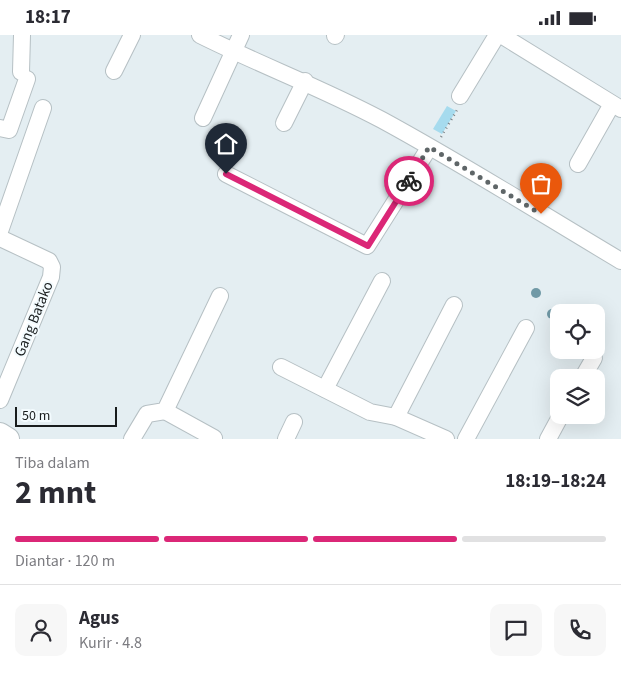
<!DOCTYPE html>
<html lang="id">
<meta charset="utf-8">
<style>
:root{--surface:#fff;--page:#f7f7f7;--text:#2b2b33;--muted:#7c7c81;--line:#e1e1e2;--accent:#db2777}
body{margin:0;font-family:"Source Sans 3",sans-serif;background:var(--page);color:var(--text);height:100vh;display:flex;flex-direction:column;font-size:19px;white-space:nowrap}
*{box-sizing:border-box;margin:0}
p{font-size:16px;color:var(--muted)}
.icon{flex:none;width:28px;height:28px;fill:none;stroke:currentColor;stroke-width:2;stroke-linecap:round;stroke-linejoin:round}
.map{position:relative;height:404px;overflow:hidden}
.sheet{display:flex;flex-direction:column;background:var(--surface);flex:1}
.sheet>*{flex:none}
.fabs{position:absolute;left:550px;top:269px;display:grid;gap:10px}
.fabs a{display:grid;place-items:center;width:55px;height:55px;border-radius:10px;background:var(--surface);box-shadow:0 5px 20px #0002;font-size:25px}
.scale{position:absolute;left:15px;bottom:12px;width:102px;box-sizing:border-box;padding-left:5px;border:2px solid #181c1d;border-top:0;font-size:14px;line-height:18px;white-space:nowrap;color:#181c1d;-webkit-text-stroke:4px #f3fbfe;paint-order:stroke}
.pin{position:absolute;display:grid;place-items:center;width:42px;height:42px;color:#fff;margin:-51px -21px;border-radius:50% 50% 50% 0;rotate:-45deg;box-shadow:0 0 5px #0007}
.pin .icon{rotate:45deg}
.courier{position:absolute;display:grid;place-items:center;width:50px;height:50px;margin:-25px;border:4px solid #db2777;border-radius:50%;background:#fff;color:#222;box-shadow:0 1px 6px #0007}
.summary em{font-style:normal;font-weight:700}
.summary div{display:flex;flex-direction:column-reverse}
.summary{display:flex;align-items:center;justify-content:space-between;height:85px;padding:0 15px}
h1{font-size:32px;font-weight:700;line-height:38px}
.bar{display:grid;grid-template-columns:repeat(4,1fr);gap:8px 5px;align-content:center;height:60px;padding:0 15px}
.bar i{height:6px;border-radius:4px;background:var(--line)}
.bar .on{background:var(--accent)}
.bar p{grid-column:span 4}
.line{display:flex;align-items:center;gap:12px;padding:0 15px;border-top:1px solid var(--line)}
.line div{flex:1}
.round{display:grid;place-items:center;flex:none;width:52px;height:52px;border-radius:10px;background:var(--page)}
.status{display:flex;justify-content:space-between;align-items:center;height:35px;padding:0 25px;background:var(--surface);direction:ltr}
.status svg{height:14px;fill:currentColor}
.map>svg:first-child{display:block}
.green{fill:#a6dbee}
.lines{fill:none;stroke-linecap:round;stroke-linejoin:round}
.street-casing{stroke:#b6c0c4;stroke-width:18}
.secondary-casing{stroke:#b6c0c4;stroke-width:24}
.path{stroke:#7c8386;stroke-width:2.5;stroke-dasharray:1 4;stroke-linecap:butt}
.street{stroke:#fff;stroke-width:16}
.secondary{stroke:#fff;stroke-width:22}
.tree{fill:#7099a6}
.done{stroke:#5f6668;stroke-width:5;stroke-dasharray:0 9}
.route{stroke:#db2777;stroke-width:6}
.labels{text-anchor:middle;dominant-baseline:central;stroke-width:4;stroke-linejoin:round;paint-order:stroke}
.street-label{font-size:15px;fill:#181c1d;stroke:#f3fbfe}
</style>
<div class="status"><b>18:17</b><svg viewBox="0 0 49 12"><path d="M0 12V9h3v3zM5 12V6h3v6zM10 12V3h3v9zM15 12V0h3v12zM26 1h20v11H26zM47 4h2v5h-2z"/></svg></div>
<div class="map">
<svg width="621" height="404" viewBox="0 0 621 404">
<rect width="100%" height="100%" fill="#e4eef2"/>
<polygon class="green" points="447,71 456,76 442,99 433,94"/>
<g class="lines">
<g class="street-casing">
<g id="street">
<path d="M200 0C260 30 322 53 382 85 463 129 542 179 621 226"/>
<polyline points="501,0 621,74"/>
<polyline points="335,1 336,0"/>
<polyline points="114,36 132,0"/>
<polyline points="21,37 22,0"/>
<polyline points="460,61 497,0"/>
<polyline points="203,83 241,0"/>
<polyline points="284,88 305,46"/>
<polyline points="0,93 9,95 27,44"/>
<polyline points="578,129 612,69"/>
<polyline points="226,139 367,211 429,113"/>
<polyline points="0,196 43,73"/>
<polyline points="0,203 49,226 52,232 51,242 0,365"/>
<polyline points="281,332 370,377 396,382 446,404"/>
<polyline points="583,342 594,323"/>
<polyline points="325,354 382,246"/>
<polyline points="165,376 214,403"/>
<polyline points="396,382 454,270"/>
<polyline points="132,404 147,379 165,376 220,261"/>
<polyline points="286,404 294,387"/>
<polyline points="466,404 526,293"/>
<polyline points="548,404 561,380"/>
</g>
</g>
<g class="secondary-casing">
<polyline id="secondary" points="0,399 8,404"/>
</g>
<polyline class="path" points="441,102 457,75"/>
<use href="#street" class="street"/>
<use href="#secondary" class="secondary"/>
</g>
<g class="tree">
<circle cx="536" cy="258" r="5"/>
<circle cx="552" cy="279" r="5"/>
</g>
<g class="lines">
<polyline class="done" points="409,146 429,112 541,179"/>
<polyline class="route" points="226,139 368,211 409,146"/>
</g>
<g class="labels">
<g class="street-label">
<text transform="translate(34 284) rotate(-68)">Gang Batako</text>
</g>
</g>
</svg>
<div class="fabs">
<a><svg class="icon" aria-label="locate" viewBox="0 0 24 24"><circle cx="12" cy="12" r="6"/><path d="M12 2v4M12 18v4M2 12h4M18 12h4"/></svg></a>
<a><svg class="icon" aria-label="layers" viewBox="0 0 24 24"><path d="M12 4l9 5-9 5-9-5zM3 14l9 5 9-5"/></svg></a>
</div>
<div class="scale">50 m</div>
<div class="pin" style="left:541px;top:179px;background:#ea580c"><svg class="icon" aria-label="bag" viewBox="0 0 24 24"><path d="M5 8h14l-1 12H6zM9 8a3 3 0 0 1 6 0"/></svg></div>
<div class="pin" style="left:226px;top:139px;background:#1f2937"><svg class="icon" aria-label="home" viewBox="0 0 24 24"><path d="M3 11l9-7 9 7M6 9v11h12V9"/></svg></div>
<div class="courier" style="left:409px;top:146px"><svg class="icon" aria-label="bike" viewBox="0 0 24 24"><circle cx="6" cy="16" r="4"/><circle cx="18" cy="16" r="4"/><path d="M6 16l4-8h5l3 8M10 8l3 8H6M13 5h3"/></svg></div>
</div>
<section class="sheet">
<div class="summary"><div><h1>2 mnt</h1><p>Tiba dalam</p></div><em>18:19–18:24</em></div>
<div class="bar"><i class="on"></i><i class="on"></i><i class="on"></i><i></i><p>Diantar · 120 m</p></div>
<div class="line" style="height:90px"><a class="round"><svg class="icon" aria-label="person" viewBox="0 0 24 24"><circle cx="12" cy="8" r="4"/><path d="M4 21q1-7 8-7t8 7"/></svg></a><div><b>Agus</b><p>Kurir · 4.8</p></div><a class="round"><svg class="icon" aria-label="chat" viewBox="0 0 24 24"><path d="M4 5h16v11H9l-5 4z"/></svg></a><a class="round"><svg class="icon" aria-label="phone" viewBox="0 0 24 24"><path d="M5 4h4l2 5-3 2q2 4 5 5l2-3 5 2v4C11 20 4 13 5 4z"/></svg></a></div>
</section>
